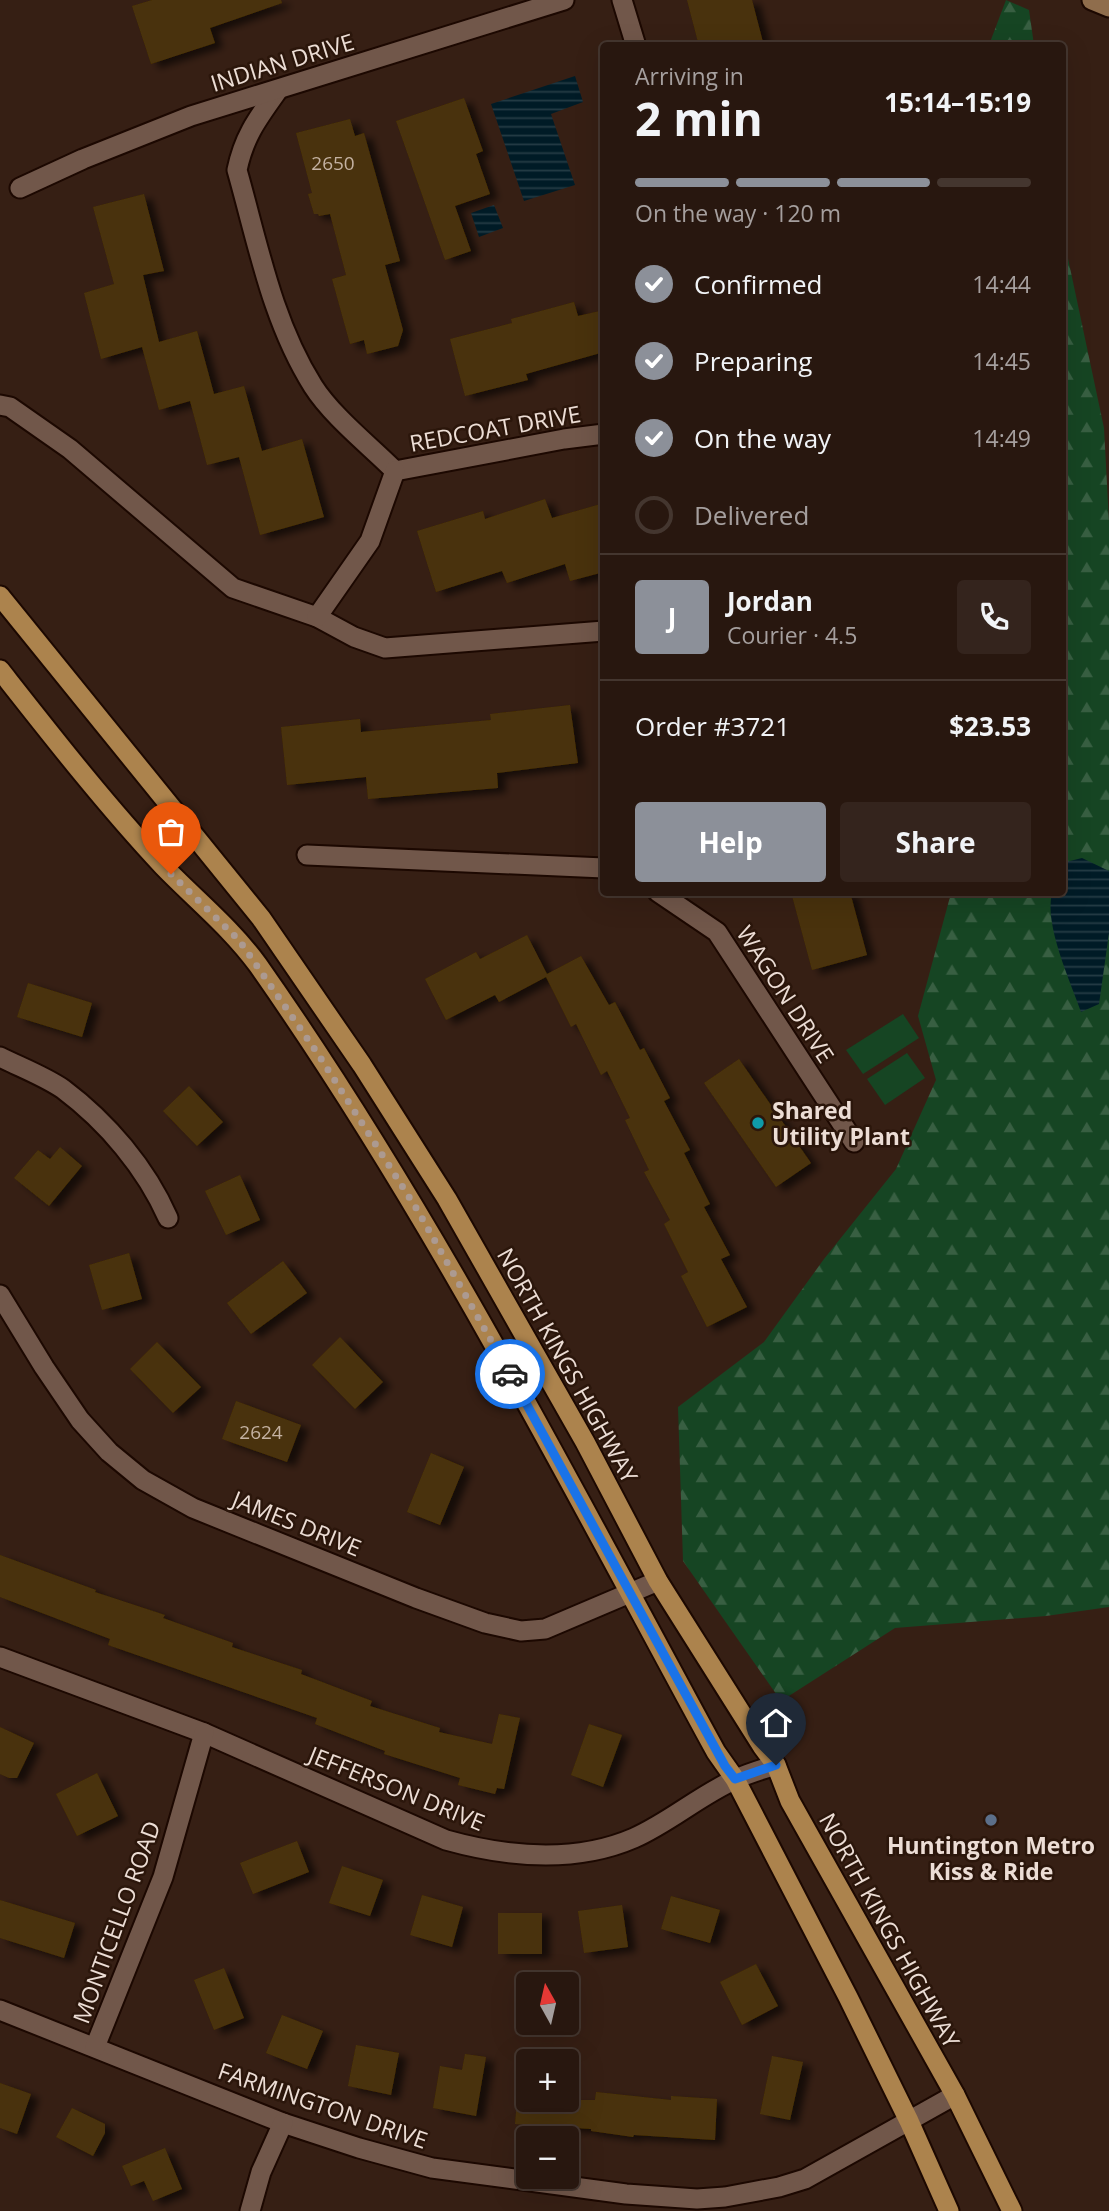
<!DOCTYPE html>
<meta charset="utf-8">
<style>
:root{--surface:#28170f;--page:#34241d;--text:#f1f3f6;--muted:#a59f9e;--line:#44362f;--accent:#8c9099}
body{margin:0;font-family:"Open Sans",sans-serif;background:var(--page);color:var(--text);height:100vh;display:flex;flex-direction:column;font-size:26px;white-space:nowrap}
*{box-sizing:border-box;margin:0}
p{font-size:23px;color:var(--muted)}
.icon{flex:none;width:38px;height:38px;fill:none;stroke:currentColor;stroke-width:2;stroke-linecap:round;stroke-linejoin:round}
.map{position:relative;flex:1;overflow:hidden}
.details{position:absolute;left:600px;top:42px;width:466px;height:854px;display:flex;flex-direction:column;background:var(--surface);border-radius:7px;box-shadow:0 7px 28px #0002,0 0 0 2px var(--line)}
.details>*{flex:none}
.needle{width:46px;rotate:352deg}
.controls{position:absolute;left:516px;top:1972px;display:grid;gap:14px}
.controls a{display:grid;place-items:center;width:63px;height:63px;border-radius:7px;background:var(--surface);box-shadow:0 7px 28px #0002,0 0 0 2px var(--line);font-size:35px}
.pin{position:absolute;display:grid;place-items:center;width:60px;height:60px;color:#fff;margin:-72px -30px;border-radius:50% 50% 50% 0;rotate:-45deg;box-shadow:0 0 7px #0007}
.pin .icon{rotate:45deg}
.courier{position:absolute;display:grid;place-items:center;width:70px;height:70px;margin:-35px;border:5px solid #1a73e8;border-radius:50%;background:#fff;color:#222;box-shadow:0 2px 9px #0007}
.overview em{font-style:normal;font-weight:700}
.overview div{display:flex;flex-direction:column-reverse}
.overview{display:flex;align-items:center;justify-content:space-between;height:119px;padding:0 35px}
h1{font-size:46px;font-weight:700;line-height:52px}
.bar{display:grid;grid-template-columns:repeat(4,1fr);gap:10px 7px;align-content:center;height:84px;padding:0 35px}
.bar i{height:9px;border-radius:5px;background:var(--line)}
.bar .selected{background:var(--accent)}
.bar p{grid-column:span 4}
.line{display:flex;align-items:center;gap:18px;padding:0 35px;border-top:2px solid var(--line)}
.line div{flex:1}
.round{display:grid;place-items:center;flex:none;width:74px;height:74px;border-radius:7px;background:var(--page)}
ol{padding:0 35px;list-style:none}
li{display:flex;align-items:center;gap:21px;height:77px}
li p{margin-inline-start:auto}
li .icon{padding:7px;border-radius:50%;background:var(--accent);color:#fff;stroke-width:4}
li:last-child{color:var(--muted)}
li i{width:38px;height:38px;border:4px solid var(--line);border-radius:50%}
.cta{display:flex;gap:14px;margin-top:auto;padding:14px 35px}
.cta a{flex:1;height:80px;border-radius:7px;background:var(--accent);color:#fff;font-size:28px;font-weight:700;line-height:80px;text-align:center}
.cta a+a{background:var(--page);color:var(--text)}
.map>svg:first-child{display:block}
.forest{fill:url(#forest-firs)}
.park{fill:#164523}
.water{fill:url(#water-rules)}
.building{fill:#4a3308;filter:url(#shadow)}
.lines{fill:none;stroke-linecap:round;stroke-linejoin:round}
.minor-casing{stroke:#1c0801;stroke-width:23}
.secondary-casing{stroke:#1c0801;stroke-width:23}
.primary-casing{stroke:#1c0801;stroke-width:23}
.minor{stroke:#71574a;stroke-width:19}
.secondary{stroke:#8f6d4c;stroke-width:19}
.primary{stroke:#ac834d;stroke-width:19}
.done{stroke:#ac9a91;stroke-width:7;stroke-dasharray:0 12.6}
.route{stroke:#1a73e8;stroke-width:9}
.culture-dot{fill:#0f9aa8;stroke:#2b160b;stroke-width:2.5}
.service-dot{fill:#5c6f8a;stroke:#2b160b;stroke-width:2.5}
.labels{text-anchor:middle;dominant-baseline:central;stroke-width:5;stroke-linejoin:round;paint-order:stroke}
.number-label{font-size:19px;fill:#c4b2a2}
.street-label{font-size:23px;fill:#ecddd5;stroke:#2b160b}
.poi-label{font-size:23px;font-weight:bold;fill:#ecddd5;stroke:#2b160b;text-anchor:start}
</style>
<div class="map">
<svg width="1109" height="2211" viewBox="0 0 1109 2211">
<defs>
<pattern id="forest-firs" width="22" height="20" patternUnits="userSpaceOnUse" patternTransform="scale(1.75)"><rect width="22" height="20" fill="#164523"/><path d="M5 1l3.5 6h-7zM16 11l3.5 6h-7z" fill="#385f42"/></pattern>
<pattern id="water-rules" width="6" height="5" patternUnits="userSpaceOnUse" patternTransform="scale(1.75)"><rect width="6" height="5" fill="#001b26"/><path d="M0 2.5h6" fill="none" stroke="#253c45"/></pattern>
<filter id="shadow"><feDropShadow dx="8" dy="4.5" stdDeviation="3.5" flood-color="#0009"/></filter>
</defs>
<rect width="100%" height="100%" fill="#361f14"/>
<g class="forest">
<polygon points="1006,0 1029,10 1034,45 989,45"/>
<polygon points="1062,230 1104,428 1109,522 1109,1607 1046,1616 895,1628 781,1701 683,1561 678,1407 764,1342 824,1259 896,1169 936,1080 918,1016 951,893 1062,892"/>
</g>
<g class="park">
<polygon points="903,1014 919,1038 863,1074 846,1050"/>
<polygon points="907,1053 925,1078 885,1105 867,1079"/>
</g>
<g class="water">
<polygon points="575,76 583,102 551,114 575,185 524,201 491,104"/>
<polygon points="494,205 503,228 479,237 471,213"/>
<path d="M1082 858 1109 871V933L1099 1004 1081 1012C1070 980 1044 925 1052 893L1062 892V863Z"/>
</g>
<g class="building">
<polygon points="152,0 281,0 282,3 210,28 215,43 151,64 132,6"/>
<polygon points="687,0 752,0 764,46 699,46"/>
<polygon points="464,98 483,151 476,154 490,194 455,206 471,251 445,260 396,121"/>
<polygon points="350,119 355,136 364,133 400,261 385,265 403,330 398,346 367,354 364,340 350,344 332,279 346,275 330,214 319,216 318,214 314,214 308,194 312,193 296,133"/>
<polygon points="144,194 164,271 143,275 159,342 197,331 214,394 244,386 262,451 302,439 324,517 260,535 239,457 207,465 190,401 159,410 142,347 101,359 84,293 114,284 93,207"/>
<polygon points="574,302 578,316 604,310 604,352 526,374 528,380 465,396 450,339 512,323 511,319"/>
<polygon points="545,499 552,518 604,503 604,572 570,581 565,564 507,583 502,571 436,592 417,531 483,511 485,519"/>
<polygon points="570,705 578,763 497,773 498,788 368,799 366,777 287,785 281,727 360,719 361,732 491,720 490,714"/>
<polygon points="791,892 850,892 867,955 812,970"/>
<polygon points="527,935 547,974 581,956 609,1005 615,1002 640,1050 644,1048 670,1098 664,1101 690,1150 684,1153 710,1204 704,1207 730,1255 721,1259 747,1307 707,1327 681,1276 688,1272 664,1224 670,1220 644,1172 649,1170 625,1120 630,1118 607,1071 601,1075 576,1024 571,1027 546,977 499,1002 495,995 446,1020 425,979 476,952 480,959"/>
<polygon points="28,983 92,1003 82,1037 17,1017"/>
<polygon points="739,1059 811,1163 776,1187 704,1083"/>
<polygon points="189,1086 223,1122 197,1146 163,1111"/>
<polygon points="60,1147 82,1166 49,1206 14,1178 38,1150 50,1159"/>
<polygon points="240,1175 260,1220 226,1235 205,1191"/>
<polygon points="129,1253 142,1299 102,1310 89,1265"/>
<polygon points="283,1261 307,1293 251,1334 227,1303"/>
<polygon points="340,1337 383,1382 355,1409 312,1365"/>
<polygon points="157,1342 201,1387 173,1413 130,1369"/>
<polygon points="236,1401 301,1425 287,1462 222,1439"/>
<polygon points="431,1453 464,1467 440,1525 407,1512"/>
<polygon points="0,1555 96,1590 95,1592 165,1615 163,1618 233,1643 232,1647 302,1670 301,1674 372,1701 370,1706 440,1728 439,1732 492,1744 499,1714 520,1718 504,1789 497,1788 495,1794 458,1785 460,1778 384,1754 385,1751 315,1724 317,1718 108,1645 110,1639 0,1597"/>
<polygon points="589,1724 622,1735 603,1787 571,1775"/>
<polygon points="0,1727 34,1743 17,1778 9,1778 0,1774"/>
<polygon points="97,1773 118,1816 77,1836 56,1794"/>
<polygon points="297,1841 309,1872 253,1894 240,1863"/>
<polygon points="342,1866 383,1880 370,1916 329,1903"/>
<polygon points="422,1895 463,1907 452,1947 410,1935"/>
<polygon points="671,1896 720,1910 710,1943 661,1929"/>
<polygon points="0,1900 75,1923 64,1958 0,1938"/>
<polygon points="622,1905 628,1947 584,1953 578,1911"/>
<rect x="498" y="1913" width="44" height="41"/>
<polygon points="756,1964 778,2006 742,2025 720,1982"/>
<polygon points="224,1968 244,2018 214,2030 194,1980"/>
<polygon points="282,2015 323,2031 307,2069 266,2053"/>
<polygon points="356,2045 399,2053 391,2095 348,2086"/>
<polygon points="465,2054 486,2057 476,2116 433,2108 440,2066 462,2070"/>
<polygon points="772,2056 803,2062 790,2120 760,2114"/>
<polygon points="0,2083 31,2094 17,2134 0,2128"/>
<polygon points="596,2092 671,2100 671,2096 717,2099 715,2140 634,2135 633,2137 591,2131 591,2129 515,2124 517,2100 595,2100"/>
<polygon points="72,2108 105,2124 105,2133 93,2156 56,2137"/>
<polygon points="165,2148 182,2189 153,2201 144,2181 131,2186 122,2166"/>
</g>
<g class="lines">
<g class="minor-casing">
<g id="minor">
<polyline points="622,0 636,46"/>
<path d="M278 90C258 118 244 136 237 170 258 244 272 321 313 386 332 416 370 446 395 471L564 439 604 434"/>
<polyline points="20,188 83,159 191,116 564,0"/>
<polyline points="0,405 10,407 70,449 233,588 317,617 354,637 385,648 604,631"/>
<polyline points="317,617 370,541 395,471"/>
<polyline points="307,855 604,868"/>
<polyline points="658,892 717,932 854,1142"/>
<path d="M0 1057C20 1067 44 1076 63 1089 107 1122 146 1168 168 1218"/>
<polyline points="0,1295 44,1367 80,1420 109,1452 143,1480 193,1508 416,1598 485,1623 521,1631 545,1629 658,1581"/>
<path d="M0 1657 204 1733 446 1840C507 1857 574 1864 634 1838 670 1822 700 1795 736 1779 749 1773 763 1769 776 1765"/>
<polyline points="0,2010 283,2123 359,2148 432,2168 626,2194 697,2199 725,2197 779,2187 805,2179 955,2095"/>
<polyline points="95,2047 163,1877 204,1733"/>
<polyline points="250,2211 261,2172 283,2123"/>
</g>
</g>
<g class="secondary-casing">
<polyline id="secondary" points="1092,0 1109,7"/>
</g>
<g class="primary-casing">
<g id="primary">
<polyline points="0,596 261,918 362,1065 447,1199 585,1442 658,1581 762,1746 776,1765 790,1801 955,2095 1012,2211"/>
<path d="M0 670C52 736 105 804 163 866 195 899 231 928 258 965 433 1214 571 1486 716 1752L735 1779 848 1997 909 2121 949 2211"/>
</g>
</g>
<use href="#minor" class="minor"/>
<use href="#secondary" class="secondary"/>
<use href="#primary" class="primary"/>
</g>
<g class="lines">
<polyline class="done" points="171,874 239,940 318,1054 418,1211 510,1374"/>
<polyline class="route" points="510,1374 725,1766 735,1779 776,1765"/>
</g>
<circle class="culture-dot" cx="758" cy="1123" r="7"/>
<circle class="service-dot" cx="991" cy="1820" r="7"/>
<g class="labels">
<g class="number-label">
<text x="333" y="163">2650</text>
<text x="261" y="1432">2624</text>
</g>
<g class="street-label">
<text transform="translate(282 62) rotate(-17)">INDIAN DRIVE</text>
<text transform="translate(495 428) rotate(-10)">REDCOAT DRIVE</text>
<text transform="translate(786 994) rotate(57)">WAGON DRIVE</text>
<text transform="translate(568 1365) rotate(61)">NORTH KINGS HIGHWAY</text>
<text transform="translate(297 1523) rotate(22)">JAMES DRIVE</text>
<text transform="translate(397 1788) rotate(22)">JEFFERSON DRIVE</text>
<text transform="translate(116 1922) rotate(-70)">MONTICELLO ROAD</text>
<text transform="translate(890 1930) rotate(61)">NORTH KINGS HIGHWAY</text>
<text transform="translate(323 2105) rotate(19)">FARMINGTON DRIVE</text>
</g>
<g class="poi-label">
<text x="772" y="1110">Shared<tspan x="772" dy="26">Utility Plant</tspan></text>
<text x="991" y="1845" text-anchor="middle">Huntington Metro<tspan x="991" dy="26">Kiss &amp; Ride</tspan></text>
</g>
</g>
</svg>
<div class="controls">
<a><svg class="needle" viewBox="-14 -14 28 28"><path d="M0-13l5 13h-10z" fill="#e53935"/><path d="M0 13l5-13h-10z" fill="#a59f9e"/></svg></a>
<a>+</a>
<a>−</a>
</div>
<div class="pin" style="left:171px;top:874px;background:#ea580c"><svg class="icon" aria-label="bag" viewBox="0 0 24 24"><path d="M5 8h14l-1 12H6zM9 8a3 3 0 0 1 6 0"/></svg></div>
<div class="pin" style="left:776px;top:1765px;background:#1f2937"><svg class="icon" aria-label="home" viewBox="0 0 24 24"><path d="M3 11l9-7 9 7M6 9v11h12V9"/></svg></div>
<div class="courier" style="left:510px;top:1374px"><svg class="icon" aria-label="car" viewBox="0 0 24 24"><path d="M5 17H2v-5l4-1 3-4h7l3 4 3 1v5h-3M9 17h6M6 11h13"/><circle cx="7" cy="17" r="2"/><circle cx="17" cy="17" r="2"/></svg></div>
<section class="details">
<div class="overview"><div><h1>2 min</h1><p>Arriving in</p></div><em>15:14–15:19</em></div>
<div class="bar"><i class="selected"></i><i class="selected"></i><i class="selected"></i><i></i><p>On the way · 120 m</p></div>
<ol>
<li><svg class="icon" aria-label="check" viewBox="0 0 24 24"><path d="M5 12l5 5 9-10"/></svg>Confirmed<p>14:44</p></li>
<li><svg class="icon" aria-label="check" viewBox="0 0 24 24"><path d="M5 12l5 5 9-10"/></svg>Preparing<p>14:45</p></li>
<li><svg class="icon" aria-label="check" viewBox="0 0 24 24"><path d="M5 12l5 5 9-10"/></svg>On the way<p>14:49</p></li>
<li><i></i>Delivered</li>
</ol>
<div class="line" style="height:126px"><b class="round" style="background:var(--accent);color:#fff">J</b><div><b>Jordan</b><p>Courier · 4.5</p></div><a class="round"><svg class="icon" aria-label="phone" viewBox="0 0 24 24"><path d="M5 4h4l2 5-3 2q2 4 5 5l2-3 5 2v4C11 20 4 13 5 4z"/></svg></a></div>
<div class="line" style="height:91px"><div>Order #3721</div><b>$23.53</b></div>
<div class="cta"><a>Help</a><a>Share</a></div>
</section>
</div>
